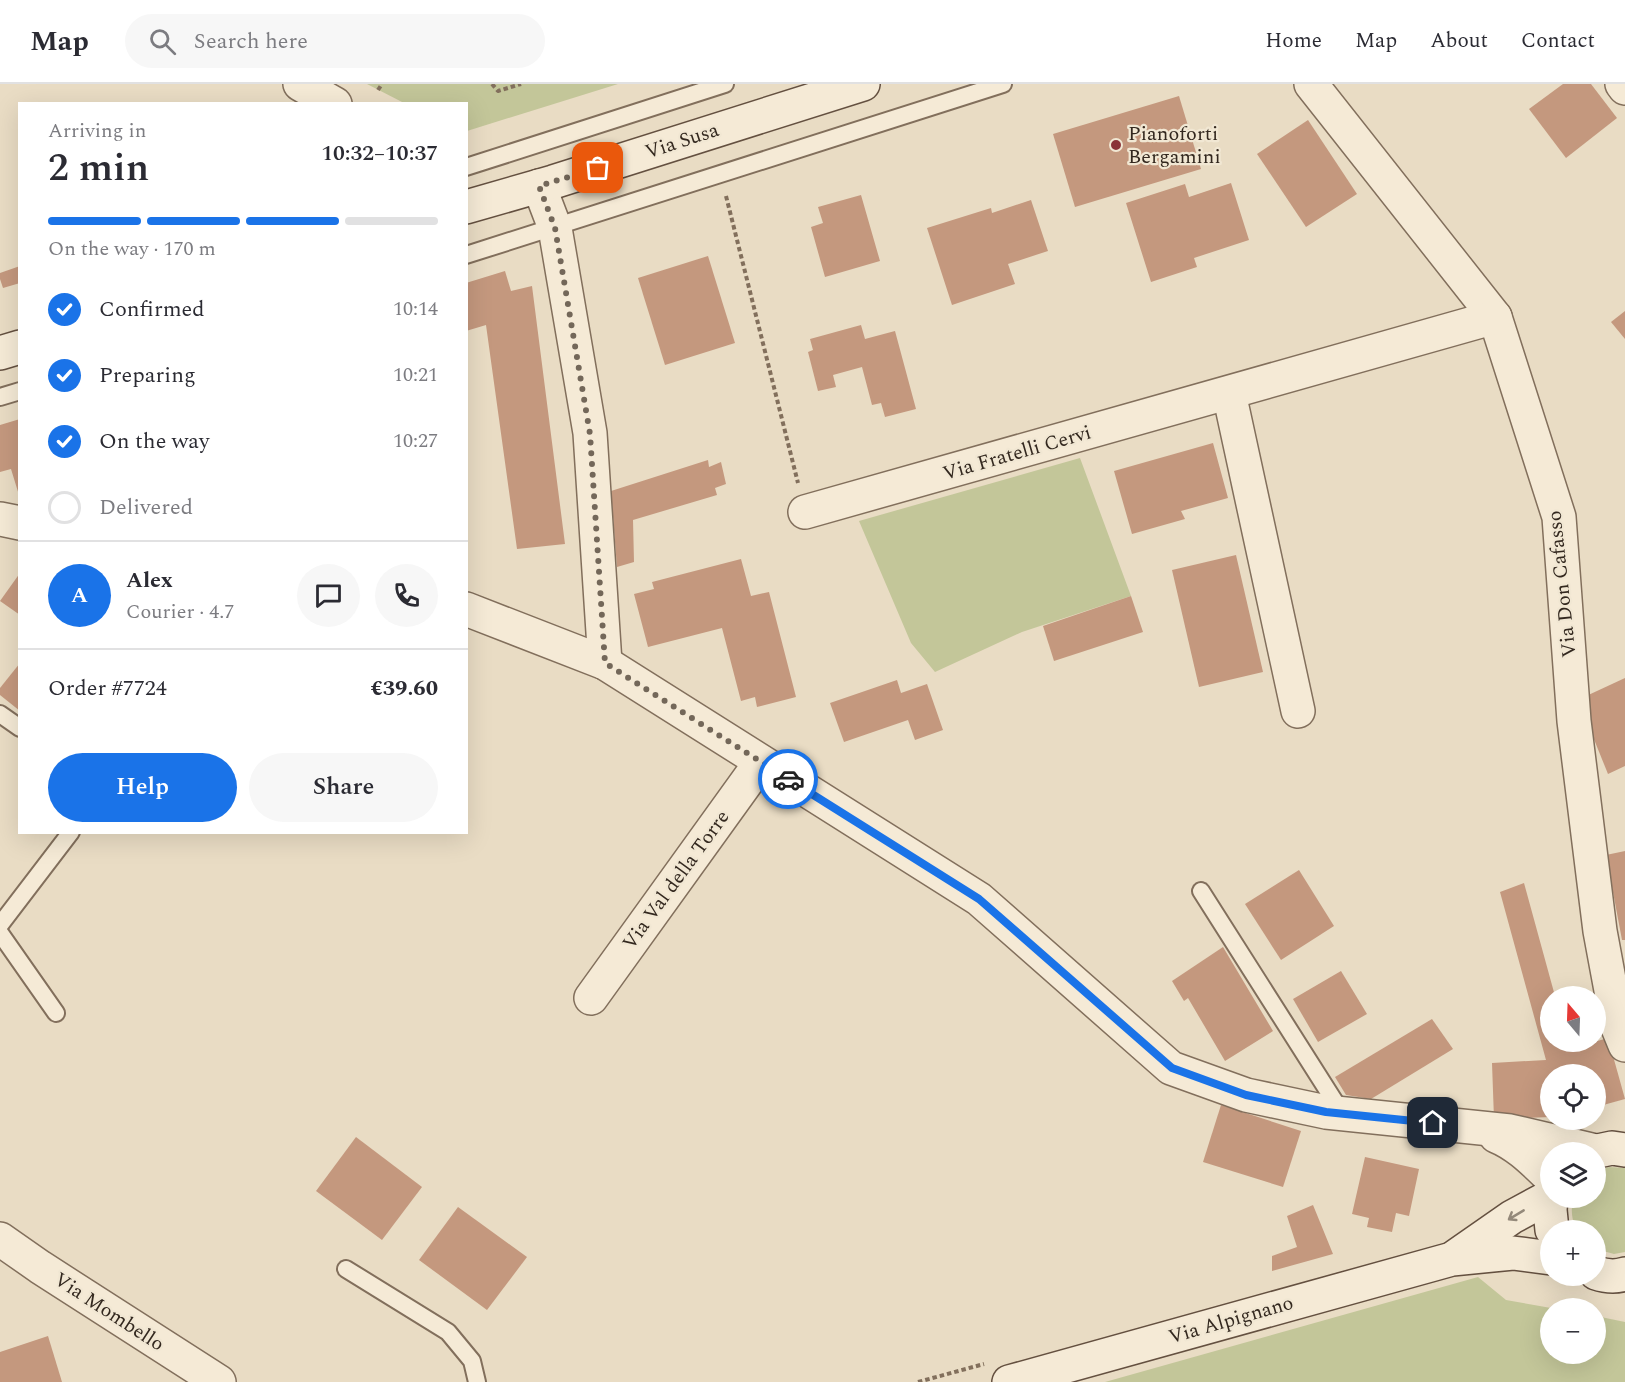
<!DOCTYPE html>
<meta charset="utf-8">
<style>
:root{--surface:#fff;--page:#f7f7f7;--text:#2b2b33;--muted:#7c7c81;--line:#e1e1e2;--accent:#1a73e8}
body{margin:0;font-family:Spectral,serif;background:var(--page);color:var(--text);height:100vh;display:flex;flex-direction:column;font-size:22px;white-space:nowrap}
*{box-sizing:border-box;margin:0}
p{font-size:20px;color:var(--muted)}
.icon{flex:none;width:33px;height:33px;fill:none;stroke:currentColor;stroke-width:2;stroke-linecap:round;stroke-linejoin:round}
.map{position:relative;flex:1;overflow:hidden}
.panel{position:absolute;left:18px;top:18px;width:450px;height:732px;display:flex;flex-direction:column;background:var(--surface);border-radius:0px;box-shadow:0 6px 24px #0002}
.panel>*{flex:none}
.needle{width:39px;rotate:341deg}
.controls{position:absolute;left:1540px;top:902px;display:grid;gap:12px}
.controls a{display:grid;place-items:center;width:66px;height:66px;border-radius:50%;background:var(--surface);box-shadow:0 6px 24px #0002;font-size:30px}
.pin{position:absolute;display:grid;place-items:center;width:51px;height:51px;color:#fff;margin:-26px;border-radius:12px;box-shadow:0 3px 9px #0006}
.courier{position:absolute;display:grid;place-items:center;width:60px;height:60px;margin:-30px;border:4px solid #1a73e8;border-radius:50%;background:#fff;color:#222;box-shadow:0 2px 8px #0007}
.summary em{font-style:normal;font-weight:600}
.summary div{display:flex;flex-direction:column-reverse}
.summary{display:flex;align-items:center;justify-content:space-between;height:102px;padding:0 30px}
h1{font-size:39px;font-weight:600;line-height:45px}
.bar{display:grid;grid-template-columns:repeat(4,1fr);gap:9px 6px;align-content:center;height:72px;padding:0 30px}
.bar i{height:8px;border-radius:4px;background:var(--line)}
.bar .selected{background:var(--accent)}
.bar p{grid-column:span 4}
.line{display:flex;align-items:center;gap:15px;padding:0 30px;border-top:2px solid var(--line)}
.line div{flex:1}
.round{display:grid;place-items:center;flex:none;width:63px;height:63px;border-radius:32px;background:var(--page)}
ol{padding:0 30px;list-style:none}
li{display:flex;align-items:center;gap:18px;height:66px}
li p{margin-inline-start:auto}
li .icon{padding:6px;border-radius:50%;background:var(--accent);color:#fff;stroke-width:4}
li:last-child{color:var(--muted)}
li i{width:33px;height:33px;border:3px solid var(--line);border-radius:50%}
.cta{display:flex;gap:12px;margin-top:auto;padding:12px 30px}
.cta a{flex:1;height:69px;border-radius:36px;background:var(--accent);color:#fff;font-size:24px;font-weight:600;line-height:69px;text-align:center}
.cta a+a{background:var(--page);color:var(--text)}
header{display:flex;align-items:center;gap:36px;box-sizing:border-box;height:84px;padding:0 30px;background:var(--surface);border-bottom:2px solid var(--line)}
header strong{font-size:28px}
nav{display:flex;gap:33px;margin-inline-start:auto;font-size:21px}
.search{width:420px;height:54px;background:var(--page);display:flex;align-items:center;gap:15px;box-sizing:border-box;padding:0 21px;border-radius:33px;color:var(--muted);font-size:22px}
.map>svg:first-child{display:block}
.green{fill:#c3c699}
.building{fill:#c4987e}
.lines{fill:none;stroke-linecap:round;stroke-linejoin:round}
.lane-casing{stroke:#826f5c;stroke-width:20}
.street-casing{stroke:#826f5c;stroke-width:36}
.secondary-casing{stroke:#645040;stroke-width:36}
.path{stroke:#826f5c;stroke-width:4;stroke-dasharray:4.5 3;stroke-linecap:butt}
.lane{stroke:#f5ead6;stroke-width:16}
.street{stroke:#f5ead6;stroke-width:33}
.secondary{stroke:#f5ead6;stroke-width:33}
.oneway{stroke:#94897a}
.done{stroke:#736759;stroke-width:6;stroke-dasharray:0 10.8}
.route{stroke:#1a73e8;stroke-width:8}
.poi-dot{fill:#8b3337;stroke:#f1e7d3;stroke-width:2}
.labels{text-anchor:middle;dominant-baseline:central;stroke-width:4.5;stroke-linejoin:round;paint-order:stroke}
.poi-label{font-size:20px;fill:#33281f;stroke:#f1e7d3;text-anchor:start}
.street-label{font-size:20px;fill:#33281f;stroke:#f1e7d3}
</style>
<header>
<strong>Map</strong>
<div class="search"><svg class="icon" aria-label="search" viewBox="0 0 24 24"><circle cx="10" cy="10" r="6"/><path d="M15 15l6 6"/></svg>Search here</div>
<nav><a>Home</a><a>Map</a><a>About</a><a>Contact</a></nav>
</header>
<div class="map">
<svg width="1625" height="1298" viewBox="0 0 1625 1298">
<rect width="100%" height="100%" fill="#e9dcc4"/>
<g class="green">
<polygon points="367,0 618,0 467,47 466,20 404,19"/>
<polygon points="1080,374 1131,512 1022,548 935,588 911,559 859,437"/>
<path d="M1609 1083 1625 1084V1168L1614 1170 1596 1165V1146H1576C1572 1135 1570 1125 1574 1113H1596V1087Z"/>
<polygon points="1478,1193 1506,1216 1551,1224 1551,1269 1596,1269 1596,1232 1625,1238 1625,1298 1105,1298"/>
</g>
<g class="building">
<polygon points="1563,0 1591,0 1617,34 1566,74 1529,25"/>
<polygon points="1179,12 1201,85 1075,123 1053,50"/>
<polygon points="1308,36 1357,110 1306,143 1257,70"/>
<polygon points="1231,99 1249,156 1194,174 1197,183 1151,198 1126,119 1185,100 1189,113"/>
<polygon points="861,111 880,177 825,193 811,143 823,139 818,123"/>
<polygon points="1031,116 1048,167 1008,180 1015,200 952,221 927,144 991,124 992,129"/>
<polygon points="708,172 735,259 665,281 638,194"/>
<polygon points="20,182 20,199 3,204 0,195 0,189"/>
<polygon points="505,187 511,207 532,202 565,460 517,465 486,241 466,247 466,199"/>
<polygon points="1625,227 1625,255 1611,238"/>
<polygon points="861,241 865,255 895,247 916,325 885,333 881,319 872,321 862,283 833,291 836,303 818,307 808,268 813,266 810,255"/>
<polygon points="20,335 20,411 19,411 11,385 0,388 0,341"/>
<polygon points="1213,359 1228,414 1181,427 1185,435 1132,450 1114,387"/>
<polygon points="708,376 709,383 721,378 726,400 715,404 717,411 633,436 634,478 617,483 611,407"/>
<polygon points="1236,471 1263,588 1199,603 1172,486"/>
<polygon points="741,475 751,512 769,508 796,613 757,623 755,613 741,617 722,544 648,563 634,510 654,505 652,498"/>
<polygon points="20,489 20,531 0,517"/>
<polygon points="1131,512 1143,548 1054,577 1043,542"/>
<polygon points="20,579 20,627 0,611 0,604"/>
<polygon points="1625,594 1625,682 1608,690 1587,638 1584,613"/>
<polygon points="897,596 901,609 927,600 943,646 915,656 908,636 844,658 830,619"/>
<polygon points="1625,767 1625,856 1622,856 1606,771"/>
<polygon points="1299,786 1334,842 1281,876 1245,820"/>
<polygon points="1524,799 1555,912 1551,912 1551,957 1567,957 1569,965 1608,954 1625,1015 1596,1023 1596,990 1551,990 1551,1033 1494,1035 1492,979 1546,976 1500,808"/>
<polygon points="1223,863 1273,947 1225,977 1188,914 1184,917 1172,897"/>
<polygon points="1341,887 1367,930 1318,958 1293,915"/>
<polygon points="1432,935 1453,965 1371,1015 1346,1011 1335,993"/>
<polygon points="1221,1021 1301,1047 1283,1103 1203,1078"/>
<polygon points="356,1053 422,1103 382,1156 316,1107"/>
<polygon points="1365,1073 1419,1085 1409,1132 1396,1129 1392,1148 1367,1143 1369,1134 1352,1130"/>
<polygon points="1313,1121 1333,1170 1272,1187 1272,1172 1297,1163 1287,1132"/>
<polygon points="458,1123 527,1173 487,1226 419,1176"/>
<polygon points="48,1252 62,1298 0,1298 0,1268"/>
</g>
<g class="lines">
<g class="lane-casing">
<g id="lane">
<polyline points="466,83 725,0"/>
<polyline points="466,171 1003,0"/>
<polyline points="0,313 20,307"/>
<polyline points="0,630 20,644"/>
<polyline points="1201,807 1342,1029"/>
<polyline points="0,841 71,748"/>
<polyline points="0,849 56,929"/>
<polyline points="346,1185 448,1248 472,1277 477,1298"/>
</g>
</g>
<g class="street-casing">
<g id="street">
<polyline points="300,0 335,20"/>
<polyline points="1311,0 1495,233 1559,433 1574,637 1600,847 1618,944 1625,961"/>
<polyline points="1622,0 1625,4"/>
<polyline points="539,102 555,144 590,349 605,579"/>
<polyline points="1229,309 1298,627"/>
<polyline points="805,428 1495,233"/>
<polyline points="0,435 20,439"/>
<polyline points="466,525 605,579 979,815 1171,984 1246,1011 1326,1028 1510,1047 1596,1067"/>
<polyline points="591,914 761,678"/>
<path d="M1496 1052C1518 1061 1534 1078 1551 1094"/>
<polyline points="0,1155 40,1183 219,1298"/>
</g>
</g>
<g class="secondary-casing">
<g id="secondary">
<polyline points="466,123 553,98 863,0"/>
<polyline points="0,269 20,263"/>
<polyline points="1593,1068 1612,1064 1625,1066"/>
<polyline points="1551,1113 1550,1126 1552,1146"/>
<polyline points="1456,1172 1512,1133 1551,1112"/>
<path d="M1596 1189C1605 1192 1616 1193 1625 1190"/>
<polyline points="1009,1298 1452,1175 1513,1169 1551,1174"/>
</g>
</g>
<g class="path">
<polyline points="492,0 498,7 521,0"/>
<polyline points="378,6 382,0"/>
<polyline points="726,112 798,399"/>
<polyline points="918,1298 984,1280"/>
</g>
<use href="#lane" class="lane"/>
<use href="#street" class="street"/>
<use href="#secondary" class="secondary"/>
</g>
<defs><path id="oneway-shaft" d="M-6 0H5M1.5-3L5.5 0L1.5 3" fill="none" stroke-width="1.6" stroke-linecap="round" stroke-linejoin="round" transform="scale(1.5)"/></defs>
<use class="oneway" href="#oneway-shaft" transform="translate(1516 1131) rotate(149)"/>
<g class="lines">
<polyline class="done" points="598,84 539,102 555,144 590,350 605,579 788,695"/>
<polyline class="route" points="788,695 979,815 1172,984 1246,1011 1326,1028 1433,1039"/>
</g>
<circle class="poi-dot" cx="1116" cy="61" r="6"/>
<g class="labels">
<g class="poi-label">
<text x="1128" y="50">Pianoforti<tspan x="1128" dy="23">Bergamini</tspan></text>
</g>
<g class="street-label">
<text transform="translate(682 57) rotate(-18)">Via Susa</text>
<text transform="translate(1017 369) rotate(-16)">Via Fratelli Cervi</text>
<text transform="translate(1562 500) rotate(-96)">Via Don Cafasso</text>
<text transform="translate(676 796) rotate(-54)">Via Val della Torre</text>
<text transform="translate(109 1228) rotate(33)">Via Mombello</text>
<text transform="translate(1231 1236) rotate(-16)">Via Alpignano</text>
</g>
</g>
</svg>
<div class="controls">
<a><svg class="needle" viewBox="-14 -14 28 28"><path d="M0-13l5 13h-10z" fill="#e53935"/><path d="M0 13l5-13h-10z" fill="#7c7c81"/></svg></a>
<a><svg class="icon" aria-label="locate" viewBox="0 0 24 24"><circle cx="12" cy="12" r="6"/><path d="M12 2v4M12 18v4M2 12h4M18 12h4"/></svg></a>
<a><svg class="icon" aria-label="layers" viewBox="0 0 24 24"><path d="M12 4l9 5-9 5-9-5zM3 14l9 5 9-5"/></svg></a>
<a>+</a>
<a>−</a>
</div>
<div class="pin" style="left:598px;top:84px;background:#ea580c"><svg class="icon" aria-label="bag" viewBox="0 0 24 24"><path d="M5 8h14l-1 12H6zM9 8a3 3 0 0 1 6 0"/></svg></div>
<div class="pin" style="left:1433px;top:1039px;background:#1f2937"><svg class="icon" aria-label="home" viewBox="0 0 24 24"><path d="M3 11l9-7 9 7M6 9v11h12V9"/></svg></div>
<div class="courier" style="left:788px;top:695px"><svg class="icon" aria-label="car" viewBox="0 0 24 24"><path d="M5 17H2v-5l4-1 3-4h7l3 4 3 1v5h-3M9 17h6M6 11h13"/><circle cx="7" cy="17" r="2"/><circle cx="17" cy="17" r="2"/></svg></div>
<section class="panel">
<div class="summary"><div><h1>2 min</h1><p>Arriving in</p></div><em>10:32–10:37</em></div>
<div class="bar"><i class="selected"></i><i class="selected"></i><i class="selected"></i><i></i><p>On the way · 170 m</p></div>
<ol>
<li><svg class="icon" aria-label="check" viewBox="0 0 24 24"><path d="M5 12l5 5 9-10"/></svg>Confirmed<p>10:14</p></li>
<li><svg class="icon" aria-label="check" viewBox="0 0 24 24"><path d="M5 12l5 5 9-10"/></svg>Preparing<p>10:21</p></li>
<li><svg class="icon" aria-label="check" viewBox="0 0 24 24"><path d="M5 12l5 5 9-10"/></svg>On the way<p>10:27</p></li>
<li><i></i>Delivered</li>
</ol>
<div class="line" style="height:108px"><b class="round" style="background:var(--accent);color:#fff">A</b><div><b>Alex</b><p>Courier · 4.7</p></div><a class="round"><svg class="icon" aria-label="chat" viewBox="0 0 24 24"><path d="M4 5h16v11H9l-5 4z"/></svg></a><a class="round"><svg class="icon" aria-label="phone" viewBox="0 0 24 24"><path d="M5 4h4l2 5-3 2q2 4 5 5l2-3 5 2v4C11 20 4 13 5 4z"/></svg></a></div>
<div class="line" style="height:78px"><div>Order #7724</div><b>€39.60</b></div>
<div class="cta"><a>Help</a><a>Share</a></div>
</section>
</div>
